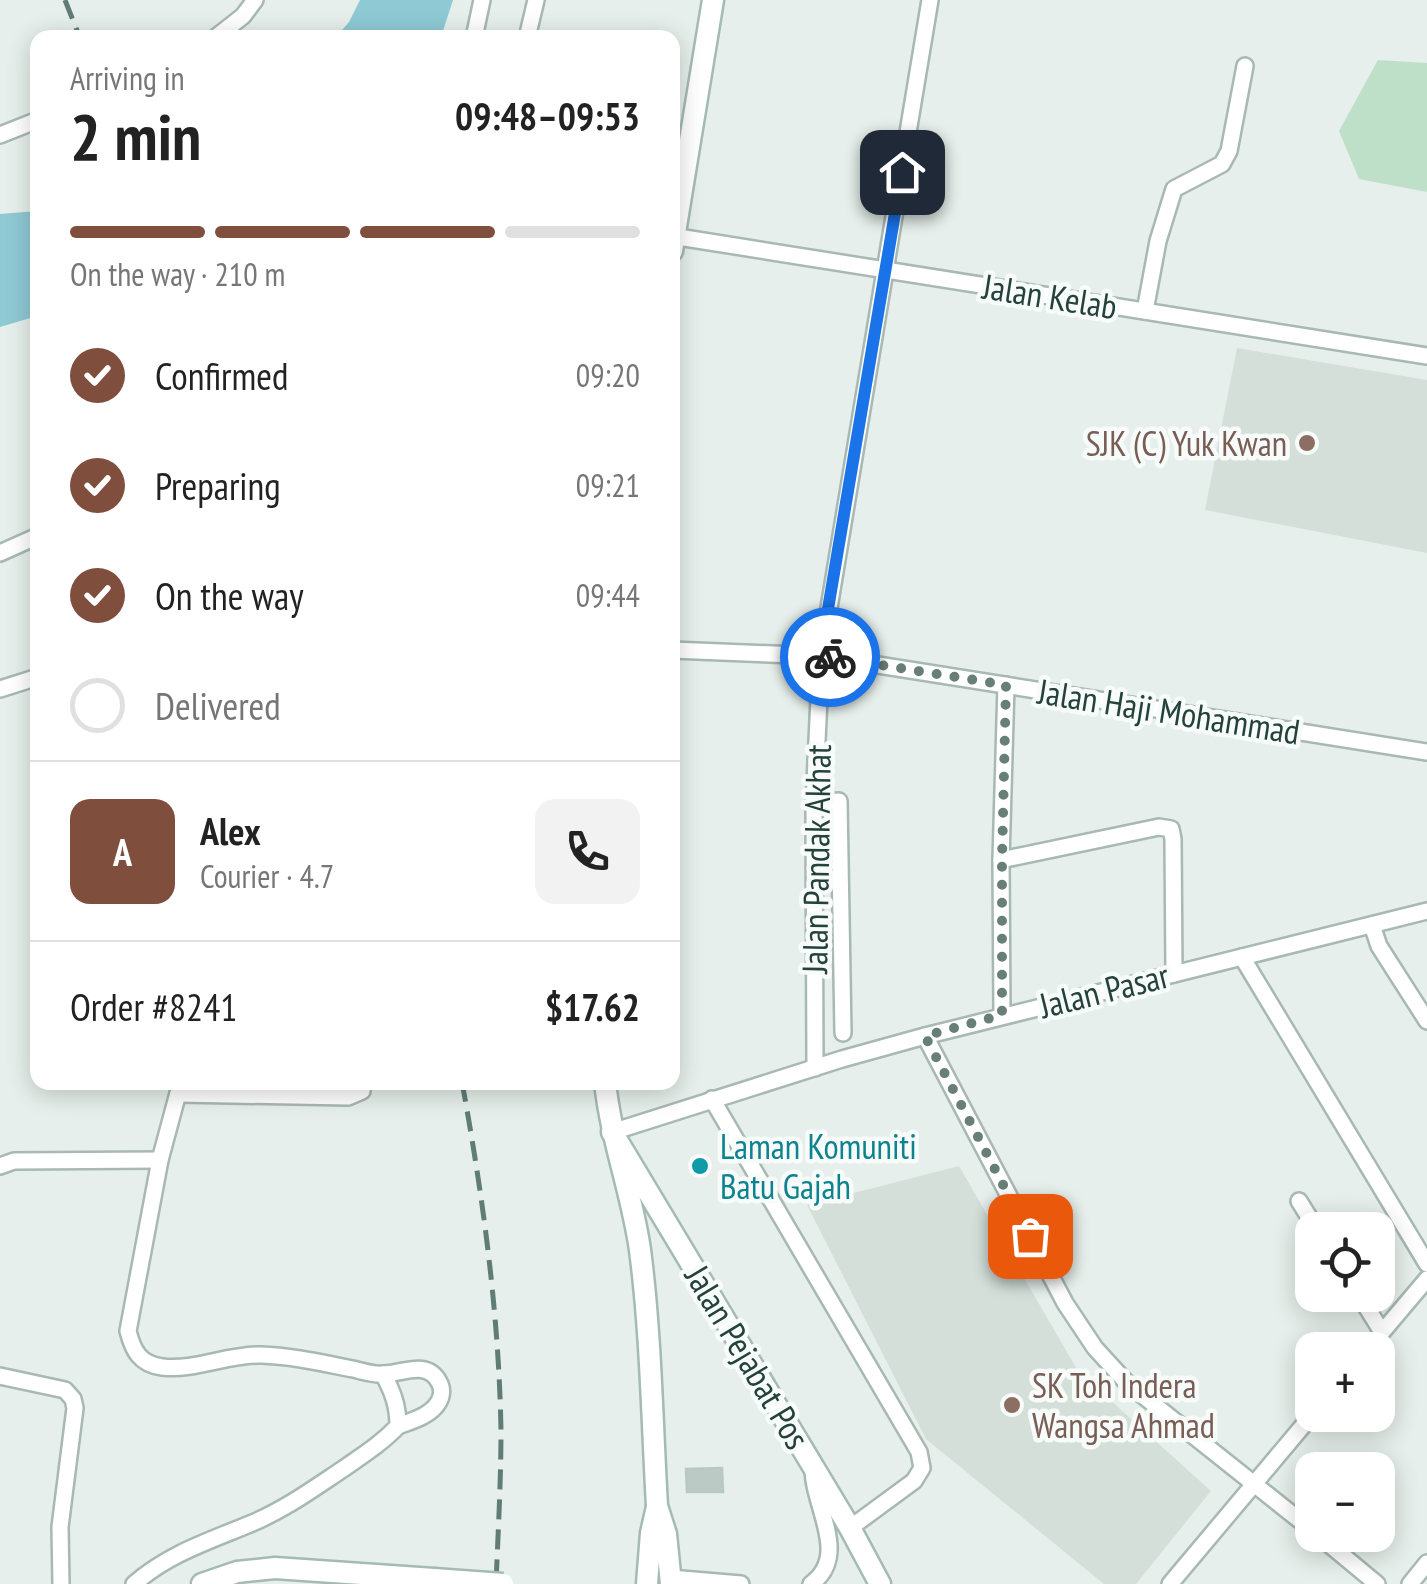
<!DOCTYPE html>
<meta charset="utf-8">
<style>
:root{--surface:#fff;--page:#f2f2f2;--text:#222;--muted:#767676;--line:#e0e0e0;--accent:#804e3d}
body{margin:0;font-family:"PT Sans Narrow",sans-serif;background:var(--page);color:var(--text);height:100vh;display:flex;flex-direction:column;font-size:38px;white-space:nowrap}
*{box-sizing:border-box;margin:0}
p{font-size:32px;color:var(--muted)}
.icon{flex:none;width:55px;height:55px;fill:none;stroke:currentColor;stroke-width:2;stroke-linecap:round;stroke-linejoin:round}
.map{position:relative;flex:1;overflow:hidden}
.sheet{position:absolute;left:30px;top:30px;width:650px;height:1060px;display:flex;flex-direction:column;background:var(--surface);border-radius:20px;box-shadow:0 5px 25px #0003}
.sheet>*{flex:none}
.tools{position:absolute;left:1295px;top:1212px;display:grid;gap:20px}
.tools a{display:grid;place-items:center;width:100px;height:100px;border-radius:20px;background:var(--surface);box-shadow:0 5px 25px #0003;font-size:50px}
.pin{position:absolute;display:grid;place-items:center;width:85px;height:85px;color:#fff;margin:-42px;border-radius:20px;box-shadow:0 5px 15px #0006}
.courier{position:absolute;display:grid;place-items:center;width:100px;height:100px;margin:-50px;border:8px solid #1a73e8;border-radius:50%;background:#fff;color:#222;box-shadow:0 2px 12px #0007}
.headline em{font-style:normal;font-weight:700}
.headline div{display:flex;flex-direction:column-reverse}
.headline{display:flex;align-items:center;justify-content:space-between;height:170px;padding:0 40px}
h1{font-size:65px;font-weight:700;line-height:75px}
.bar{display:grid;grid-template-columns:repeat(4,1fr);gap:15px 10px;align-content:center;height:120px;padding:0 40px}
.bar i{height:12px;border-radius:8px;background:var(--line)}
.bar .active{background:var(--accent)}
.bar p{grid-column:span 4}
.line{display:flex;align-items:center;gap:25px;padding:0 40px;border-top:2px solid var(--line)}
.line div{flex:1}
.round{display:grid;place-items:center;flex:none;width:105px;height:105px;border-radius:20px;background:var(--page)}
ol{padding:0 40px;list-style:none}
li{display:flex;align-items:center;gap:30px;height:110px}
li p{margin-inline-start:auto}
li .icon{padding:10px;border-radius:50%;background:var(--accent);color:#fff;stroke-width:4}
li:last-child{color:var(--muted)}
li i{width:55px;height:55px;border:5px solid var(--line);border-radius:50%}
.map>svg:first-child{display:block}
.built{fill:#d4dfda}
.green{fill:#bfe0c8}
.water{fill:#8ec9d4}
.building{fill:#bbcac4;stroke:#b8c9c2;stroke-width:2.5}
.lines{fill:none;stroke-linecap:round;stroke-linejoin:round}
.street-casing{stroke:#a8b8b2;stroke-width:20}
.secondary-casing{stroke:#a4bbb3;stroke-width:25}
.street{stroke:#fff;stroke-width:15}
.secondary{stroke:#fff;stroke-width:20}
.rail{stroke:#5f7d75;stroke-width:5;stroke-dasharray:20 10;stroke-linecap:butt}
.secondary-bridge-casing{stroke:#a4bbb3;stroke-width:25;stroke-linecap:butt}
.secondary-bridge{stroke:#fff;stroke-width:20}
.done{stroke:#687f78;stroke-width:10;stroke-dasharray:0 18}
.route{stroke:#1a73e8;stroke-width:12}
.education-dot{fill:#8d6e63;stroke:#f7fbf9;stroke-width:4}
.culture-dot{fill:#0f9aa8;stroke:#f7fbf9;stroke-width:4}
.labels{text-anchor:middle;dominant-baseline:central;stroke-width:9;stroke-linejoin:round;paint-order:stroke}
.street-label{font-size:35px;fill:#24423a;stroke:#f7fbf9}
.education-label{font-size:35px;fill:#785e54;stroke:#f7fbf9;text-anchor:end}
.culture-label{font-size:35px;fill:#0d838f;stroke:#f7fbf9;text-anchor:start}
</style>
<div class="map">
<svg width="1427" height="1584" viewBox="0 0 1427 1584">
<rect width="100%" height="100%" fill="#e6efeb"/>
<g class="built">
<polygon points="1237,348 1427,380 1427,553 1205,510"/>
<polygon points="959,1166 1078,1371 1211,1491 1136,1584 1104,1584 926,1439 807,1205"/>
</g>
<polygon class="green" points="1378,60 1427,63 1427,192 1359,179 1339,131"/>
<g class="water">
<polygon points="360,0 453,0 441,37 336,37 349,22"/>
<polygon points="37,211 37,316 0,327 0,214"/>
</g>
<polygon class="building" points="722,1468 723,1492 687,1492 686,1469"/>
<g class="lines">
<g class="street-casing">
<g id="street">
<polyline points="215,38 243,16 255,0"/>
<polyline points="474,38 482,0"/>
<polyline points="527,38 536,0"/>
<polyline points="0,135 38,120"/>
<polyline points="672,236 1427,356"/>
<polyline points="1145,311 1158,241 1174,189 1222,164 1229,151 1245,66"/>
<polyline points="0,553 38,536"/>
<polyline points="672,650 821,656 1427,752"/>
<polyline points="0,689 38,677"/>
<polyline points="814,804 839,801 843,1033"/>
<polyline points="1001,860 1159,827 1171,829 1173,839 1174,974"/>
<polyline points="1372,925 1379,946 1427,1021"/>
<polyline points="1242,957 1427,1264"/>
<polyline points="1002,1015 1001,860 1006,685"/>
<polyline points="925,1036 1065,1303 1095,1348 1127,1383 1312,1530"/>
<polyline points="815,1068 814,804 821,656 930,0"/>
<path d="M181 1082 160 1160 128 1331C133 1351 140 1364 162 1367 195 1371 228 1354 261 1355 292 1356 322 1363 353 1369 362 1371 373 1375 383 1374 402 1374 427 1359 439 1382 443 1389 442 1397 438 1403 430 1416 411 1421 398 1426"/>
<polyline points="178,1094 348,1097 362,1091 363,1082"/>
<polyline points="712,1099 919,1452 922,1468 914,1481 850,1528"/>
<polyline points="612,1132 842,1059 925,1036 1427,911"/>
<polyline points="0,1166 14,1161 160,1160"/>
<polyline points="1299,1201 1317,1230"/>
<polyline points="1359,1295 1382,1332"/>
<polyline points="1367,1350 1427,1279"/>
<polyline points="0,1376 65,1390 73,1399 75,1408 60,1527 61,1584"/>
<polyline points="1318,1535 1377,1584"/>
<polyline points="670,1578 741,1584"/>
<path d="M134 1584C168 1554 209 1541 250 1524 284 1510 313 1489 343 1469 363 1455 382 1443 398 1426 398 1406 393 1392 383 1374"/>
<path d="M811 1584C851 1555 812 1506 813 1467"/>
<polyline points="1170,1584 1312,1415"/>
<polyline points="1410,1584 1427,1563"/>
</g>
</g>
<g class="secondary-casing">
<g id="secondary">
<polyline points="672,251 713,0"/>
<path d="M605 1082C611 1140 632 1193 640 1250 651 1334 652 1421 657 1506L666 1534 671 1584"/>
<polyline points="612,1132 850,1528 880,1584"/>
<polyline points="202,1584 237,1572 275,1568 434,1579"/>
<polyline points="647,1584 651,1533 657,1507"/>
</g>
</g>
<use href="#street" class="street"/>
<use href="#secondary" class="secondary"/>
<g class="rail">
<polyline points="65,0 80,38"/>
<path d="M462 1082C483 1197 499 1314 501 1431 501 1482 498 1533 496 1584"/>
</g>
<g class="secondary-bridge-casing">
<polyline id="secondary-bridge" points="434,1579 503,1584"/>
</g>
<use href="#secondary-bridge" class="secondary-bridge"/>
</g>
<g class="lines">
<polyline class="done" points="830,657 1006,685 1002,860 1002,1015 925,1036 1030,1236"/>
<polyline class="route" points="830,657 820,656 902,172"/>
</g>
<g class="education-dot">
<circle cx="1307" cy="443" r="10"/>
<circle cx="1012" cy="1405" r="10"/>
</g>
<circle class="culture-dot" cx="700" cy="1166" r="10"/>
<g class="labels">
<g class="street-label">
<text transform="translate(1050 296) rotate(9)">Jalan Kelab</text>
<text transform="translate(1169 711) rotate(9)">Jalan Haji Mohammad</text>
<text transform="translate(816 859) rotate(-89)">Jalan Pandak Akhat</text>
<text transform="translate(1104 990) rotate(-14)">Jalan Pasar</text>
<text transform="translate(748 1357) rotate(59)">Jalan Pejabat Pos</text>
</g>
<g class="education-label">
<text x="1287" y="443">SJK (C) Yuk Kwan</text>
<text x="1032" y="1385" text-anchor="start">SK Toh Indera<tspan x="1032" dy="40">Wangsa Ahmad</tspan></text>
</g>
<g class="culture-label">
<text x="720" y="1146">Laman Komuniti<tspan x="720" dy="40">Batu Gajah</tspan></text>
</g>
</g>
</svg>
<div class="tools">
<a><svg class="icon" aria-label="locate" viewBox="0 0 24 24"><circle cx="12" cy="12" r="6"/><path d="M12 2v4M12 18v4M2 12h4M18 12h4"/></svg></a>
<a>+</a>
<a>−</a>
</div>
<div class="pin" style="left:1030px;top:1236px;background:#ea580c"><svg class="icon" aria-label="bag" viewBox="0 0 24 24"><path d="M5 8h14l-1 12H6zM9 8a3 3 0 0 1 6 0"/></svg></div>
<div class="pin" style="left:902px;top:172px;background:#1f2937"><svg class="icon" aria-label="home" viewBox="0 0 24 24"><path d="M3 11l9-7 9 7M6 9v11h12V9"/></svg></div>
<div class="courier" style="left:830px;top:657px"><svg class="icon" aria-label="bike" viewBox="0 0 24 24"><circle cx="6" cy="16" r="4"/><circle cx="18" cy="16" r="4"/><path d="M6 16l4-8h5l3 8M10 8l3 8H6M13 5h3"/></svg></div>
<section class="sheet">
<div class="headline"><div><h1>2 min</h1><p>Arriving in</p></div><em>09:48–09:53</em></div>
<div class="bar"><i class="active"></i><i class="active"></i><i class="active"></i><i></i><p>On the way · 210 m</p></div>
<ol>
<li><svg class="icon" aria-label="check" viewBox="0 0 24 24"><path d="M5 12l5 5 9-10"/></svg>Confirmed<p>09:20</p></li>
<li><svg class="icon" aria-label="check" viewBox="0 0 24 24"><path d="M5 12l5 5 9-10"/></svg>Preparing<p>09:21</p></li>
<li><svg class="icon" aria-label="check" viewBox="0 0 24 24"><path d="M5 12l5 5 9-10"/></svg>On the way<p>09:44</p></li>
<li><i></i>Delivered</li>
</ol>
<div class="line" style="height:180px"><b class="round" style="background:var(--accent);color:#fff">A</b><div><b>Alex</b><p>Courier · 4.7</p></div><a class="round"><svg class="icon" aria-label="phone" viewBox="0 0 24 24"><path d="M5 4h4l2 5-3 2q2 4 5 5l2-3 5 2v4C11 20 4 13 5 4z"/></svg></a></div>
<div class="line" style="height:130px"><div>Order #8241</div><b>$17.62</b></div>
</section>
</div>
